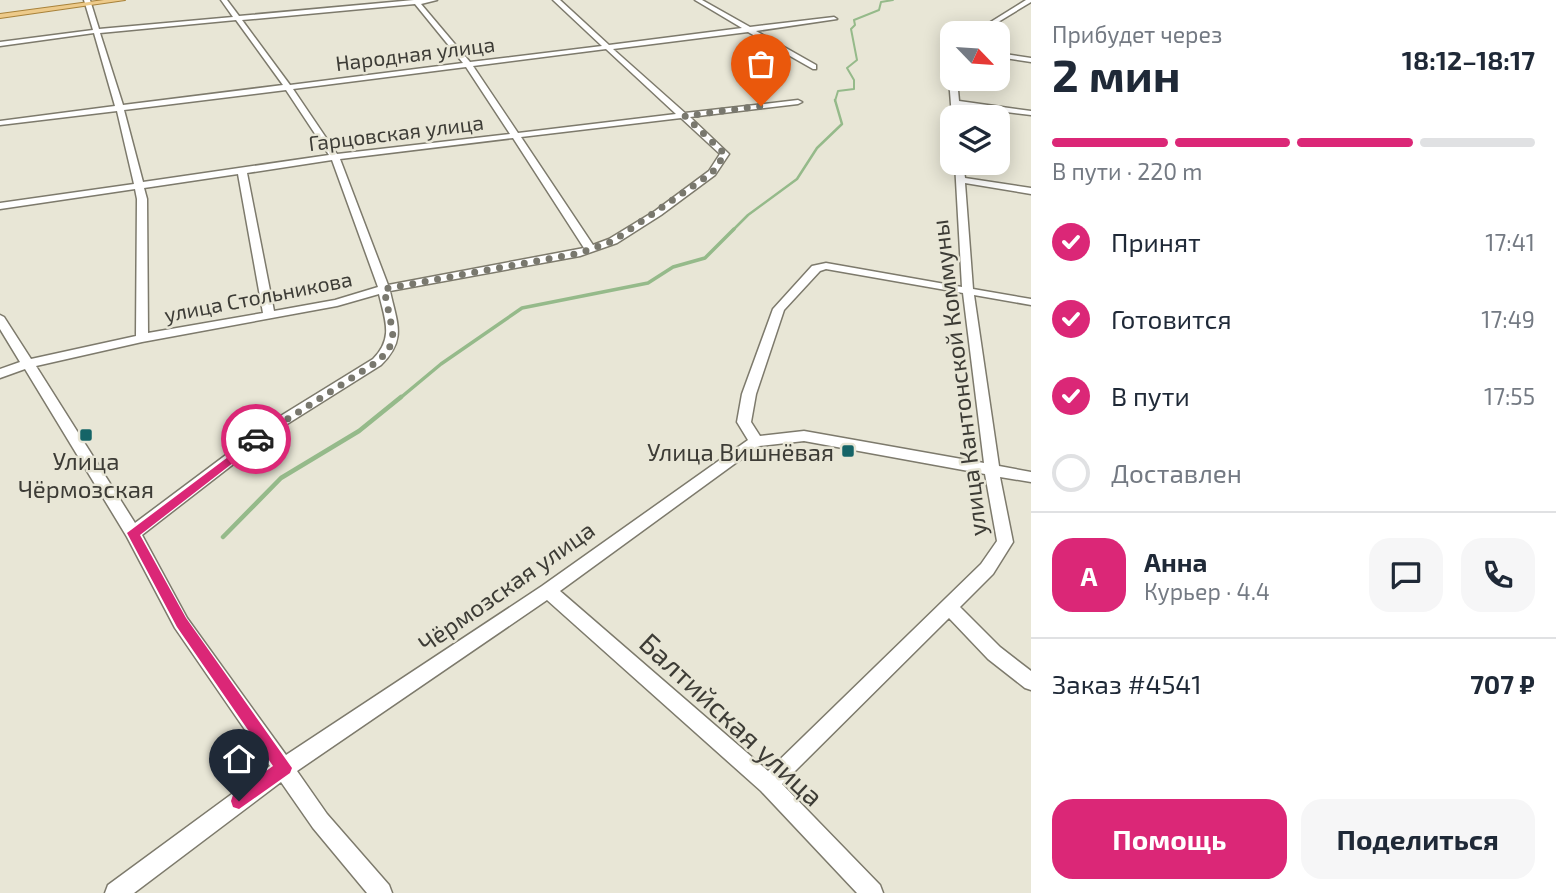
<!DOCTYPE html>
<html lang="ru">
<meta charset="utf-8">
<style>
:root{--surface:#fff;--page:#f6f6f7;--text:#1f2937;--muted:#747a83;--line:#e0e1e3;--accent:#db2777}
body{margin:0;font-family:"Exo 2",sans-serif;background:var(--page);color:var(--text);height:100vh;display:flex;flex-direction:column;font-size:26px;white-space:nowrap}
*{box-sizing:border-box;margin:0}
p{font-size:23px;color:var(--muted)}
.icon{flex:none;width:38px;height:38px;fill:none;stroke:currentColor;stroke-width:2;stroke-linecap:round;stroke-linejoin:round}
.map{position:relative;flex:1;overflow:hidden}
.drawer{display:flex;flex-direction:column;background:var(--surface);width:525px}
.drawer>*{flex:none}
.needle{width:46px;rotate:115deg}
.controls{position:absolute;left:940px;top:21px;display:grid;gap:14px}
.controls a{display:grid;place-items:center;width:70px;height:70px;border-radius:14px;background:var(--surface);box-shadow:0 4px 18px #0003;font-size:35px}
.pin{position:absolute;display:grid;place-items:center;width:60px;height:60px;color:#fff;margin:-72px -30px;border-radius:50% 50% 50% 0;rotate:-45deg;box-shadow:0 0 7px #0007}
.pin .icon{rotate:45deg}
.courier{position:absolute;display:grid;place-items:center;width:70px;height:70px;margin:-35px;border:5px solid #db2777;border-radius:50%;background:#fff;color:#222;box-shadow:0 2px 9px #0007}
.headline em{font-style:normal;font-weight:700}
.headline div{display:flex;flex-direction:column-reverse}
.headline{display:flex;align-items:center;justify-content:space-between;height:119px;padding:0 21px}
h1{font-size:46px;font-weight:700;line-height:52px}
.bar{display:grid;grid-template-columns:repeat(4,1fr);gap:10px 7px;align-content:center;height:84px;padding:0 21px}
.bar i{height:9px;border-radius:5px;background:var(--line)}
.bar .current{background:var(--accent)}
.bar p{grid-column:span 4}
.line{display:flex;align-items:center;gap:18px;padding:0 21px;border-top:2px solid var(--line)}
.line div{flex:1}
.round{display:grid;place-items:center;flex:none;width:74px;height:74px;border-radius:21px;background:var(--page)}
ol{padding:0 21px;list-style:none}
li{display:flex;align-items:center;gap:21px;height:77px}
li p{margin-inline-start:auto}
li .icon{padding:7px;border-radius:50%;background:var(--accent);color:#fff;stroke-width:4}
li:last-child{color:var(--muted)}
li i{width:38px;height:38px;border:4px solid var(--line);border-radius:50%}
.action{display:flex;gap:14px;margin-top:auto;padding:14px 21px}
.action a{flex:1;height:80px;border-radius:21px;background:var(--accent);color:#fff;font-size:28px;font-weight:700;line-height:80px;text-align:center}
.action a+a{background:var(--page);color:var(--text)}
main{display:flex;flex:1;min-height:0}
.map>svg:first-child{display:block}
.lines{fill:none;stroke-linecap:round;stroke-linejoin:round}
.stream-far3{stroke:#95ba8a;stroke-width:2}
.stream-far2{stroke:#95ba8a;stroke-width:2.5}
.stream-far1{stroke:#95ba8a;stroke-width:3.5}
.stream{stroke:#95ba8a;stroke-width:4.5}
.minor-casing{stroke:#7d7a6c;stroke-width:3}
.major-casing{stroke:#a8823a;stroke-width:2}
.minor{fill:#fff;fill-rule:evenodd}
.major{fill:#edca8a;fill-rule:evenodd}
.route{fill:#db2777}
.done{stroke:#79786e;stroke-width:7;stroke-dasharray:0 12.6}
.poi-dot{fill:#156467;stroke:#e8e6d6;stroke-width:2.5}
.labels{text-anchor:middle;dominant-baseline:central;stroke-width:5;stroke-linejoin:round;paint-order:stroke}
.far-street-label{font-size:21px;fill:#3d3c36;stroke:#e8e6d6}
.street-label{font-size:24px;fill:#3d3c36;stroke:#e8e6d6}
.poi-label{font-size:24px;fill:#3d3c36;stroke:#e8e6d6;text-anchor:end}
.near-street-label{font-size:28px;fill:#3d3c36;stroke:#e8e6d6}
</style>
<main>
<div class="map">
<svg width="1031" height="893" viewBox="0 0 1031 893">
<rect width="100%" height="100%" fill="#e8e6d6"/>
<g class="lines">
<polyline class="stream-far3" points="835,101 838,91 854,89 854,80 847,68 857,60 851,29 855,25 854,20 879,10 881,2 893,0"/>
<polyline class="stream-far2" points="732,231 748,215 797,179 817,148 842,124 835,100"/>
<polyline class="stream-far1" points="399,399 441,364 522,308 648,283 673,267 705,258 734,229"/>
<polyline class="stream" points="223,537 281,478 359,431 401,397"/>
<g class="minor-casing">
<g id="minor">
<path d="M84 0H90L99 29 233 17 221 0H227L239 16 414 0H437L421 4 470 62 602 46 553 0H560L609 45 742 28 695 0H702L750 27 834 17 837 19 756 31 816 65V69H813L748 32 613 49 685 113 798 100 802 102 798 104 690 117 729 154 715 175 661 215 617 243 580 256 390 291C397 324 407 339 381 365L276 431 142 535 187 618 286 755 542 586 748 440 737 422 742 394 773 309 812 266 826 263 962 287 955 163H963L965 178 1031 188V194L965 183 973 289 1031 299V305L974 295 999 466 1031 472V482L1000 477 1013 542 993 574 960 607 1000 647 1031 671V690L1025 688 988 659 949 618 782 784 880 885 883 893H857L761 791 547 600 297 771 327 814 389 885 392 893H367L313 828 281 782 134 893H105L108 885 270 766 175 628 127 537 25 369 0 378V369L20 362 0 329V315L4 317 31 359 136 336 137 199 135 189 0 209V203L134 184 117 111 0 125V121L115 106 94 33 0 46V42L93 30ZM415 4 463 63 290 85 242 20ZM236 20 283 85 123 105 100 33ZM606 49 676 114 518 133 473 66ZM466 67 510 134 337 154 293 89ZM286 90 329 155 143 182 124 110ZM681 118 720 154 709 171 655 211 609 239 593 245 521 137ZM513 138 584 248 388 285 340 159ZM332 160 378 287 335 300 274 311 247 173ZM238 174 263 313 148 333 147 199 144 188ZM826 269 963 293 984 463 804 431 760 436 751 422 756 394 784 310 820 271ZM379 294C385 320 394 338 373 359L266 425 135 523 36 366 142 342 337 306ZM804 441 985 474 997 541 981 564 768 771 560 591 759 446Z"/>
<polygon points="1026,0 1031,0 1031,2 980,33 973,33"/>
<polygon points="998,53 1031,58 1031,62 998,57"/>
<polygon points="949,56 952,56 952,73 948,71"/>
<polygon points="952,77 957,79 959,101 1031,111 1031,115 959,106 960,117 952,117 949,79"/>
</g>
</g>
<g class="major-casing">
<polygon id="major" points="104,0 125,0 0,18 0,14"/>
</g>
<use href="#minor" class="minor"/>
<use href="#major" class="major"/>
</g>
<polygon class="route" points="256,436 260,437 260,442 140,535 186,618 292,768 290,773 239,809 233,807 231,801 233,795 273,766 177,627 127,533"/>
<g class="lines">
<polyline class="done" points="256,439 377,362 389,350 393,333 384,289 580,253 613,241 712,173 725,154 685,116 761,106"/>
</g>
<g class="poi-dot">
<rect x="79" y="428" width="14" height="14" rx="3.5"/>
<rect x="841" y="444" width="14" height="14" rx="3.5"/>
</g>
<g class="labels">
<g class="far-street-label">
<text transform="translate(415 53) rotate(-7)">Народная улица</text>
<text transform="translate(396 132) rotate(-7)">Гарцовская улица</text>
<text transform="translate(258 296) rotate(-11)">улица Стольникова</text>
</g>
<g class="street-label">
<text transform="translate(958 378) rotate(-97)">улица Кантонской Коммуны</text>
<text transform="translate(506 586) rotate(-35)">Чёрмозская улица</text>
</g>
<g class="poi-label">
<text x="834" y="451">Улица Вишнёвая</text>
<text x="86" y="460" text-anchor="middle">Улица<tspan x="86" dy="28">Чёрмозская</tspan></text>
</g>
<g class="near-street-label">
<text transform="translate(732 719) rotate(43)">Балтийская улица</text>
</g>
</g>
</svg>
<div class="controls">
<a><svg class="needle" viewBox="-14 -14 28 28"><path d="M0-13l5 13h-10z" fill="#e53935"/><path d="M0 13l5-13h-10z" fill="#747a83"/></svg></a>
<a><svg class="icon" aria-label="layers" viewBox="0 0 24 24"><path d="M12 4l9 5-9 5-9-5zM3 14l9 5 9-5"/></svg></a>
</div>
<div class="pin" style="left:761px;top:106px;background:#ea580c"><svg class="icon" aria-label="bag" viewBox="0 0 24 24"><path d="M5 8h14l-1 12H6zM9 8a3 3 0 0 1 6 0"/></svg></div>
<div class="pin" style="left:239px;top:801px;background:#1f2937"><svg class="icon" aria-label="home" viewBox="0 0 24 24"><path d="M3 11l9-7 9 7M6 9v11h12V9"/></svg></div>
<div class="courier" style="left:256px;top:439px"><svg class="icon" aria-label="car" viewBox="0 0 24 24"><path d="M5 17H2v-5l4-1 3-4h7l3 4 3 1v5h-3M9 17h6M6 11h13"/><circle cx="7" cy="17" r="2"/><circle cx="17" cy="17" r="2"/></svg></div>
</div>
<section class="drawer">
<div class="headline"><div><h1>2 мин</h1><p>Прибудет через</p></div><em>18:12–18:17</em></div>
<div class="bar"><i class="current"></i><i class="current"></i><i class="current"></i><i></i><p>В пути · 220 m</p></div>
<ol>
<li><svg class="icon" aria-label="check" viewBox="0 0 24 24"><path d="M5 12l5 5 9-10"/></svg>Принят<p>17:41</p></li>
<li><svg class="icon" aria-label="check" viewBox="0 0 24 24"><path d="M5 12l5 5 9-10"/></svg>Готовится<p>17:49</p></li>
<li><svg class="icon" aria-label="check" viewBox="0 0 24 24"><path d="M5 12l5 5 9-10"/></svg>В пути<p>17:55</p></li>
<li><i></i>Доставлен</li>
</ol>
<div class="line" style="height:126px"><b class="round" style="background:var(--accent);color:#fff">А</b><div><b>Анна</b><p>Курьер · 4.4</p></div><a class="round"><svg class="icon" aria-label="chat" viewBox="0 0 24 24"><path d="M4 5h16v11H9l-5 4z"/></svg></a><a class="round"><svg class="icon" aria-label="phone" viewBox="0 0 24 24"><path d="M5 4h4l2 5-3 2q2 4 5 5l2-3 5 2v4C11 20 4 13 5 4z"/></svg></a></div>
<div class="line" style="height:91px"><div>Заказ #4541</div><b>707 ₽</b></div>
<div class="action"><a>Помощь</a><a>Поделиться</a></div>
</section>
</main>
